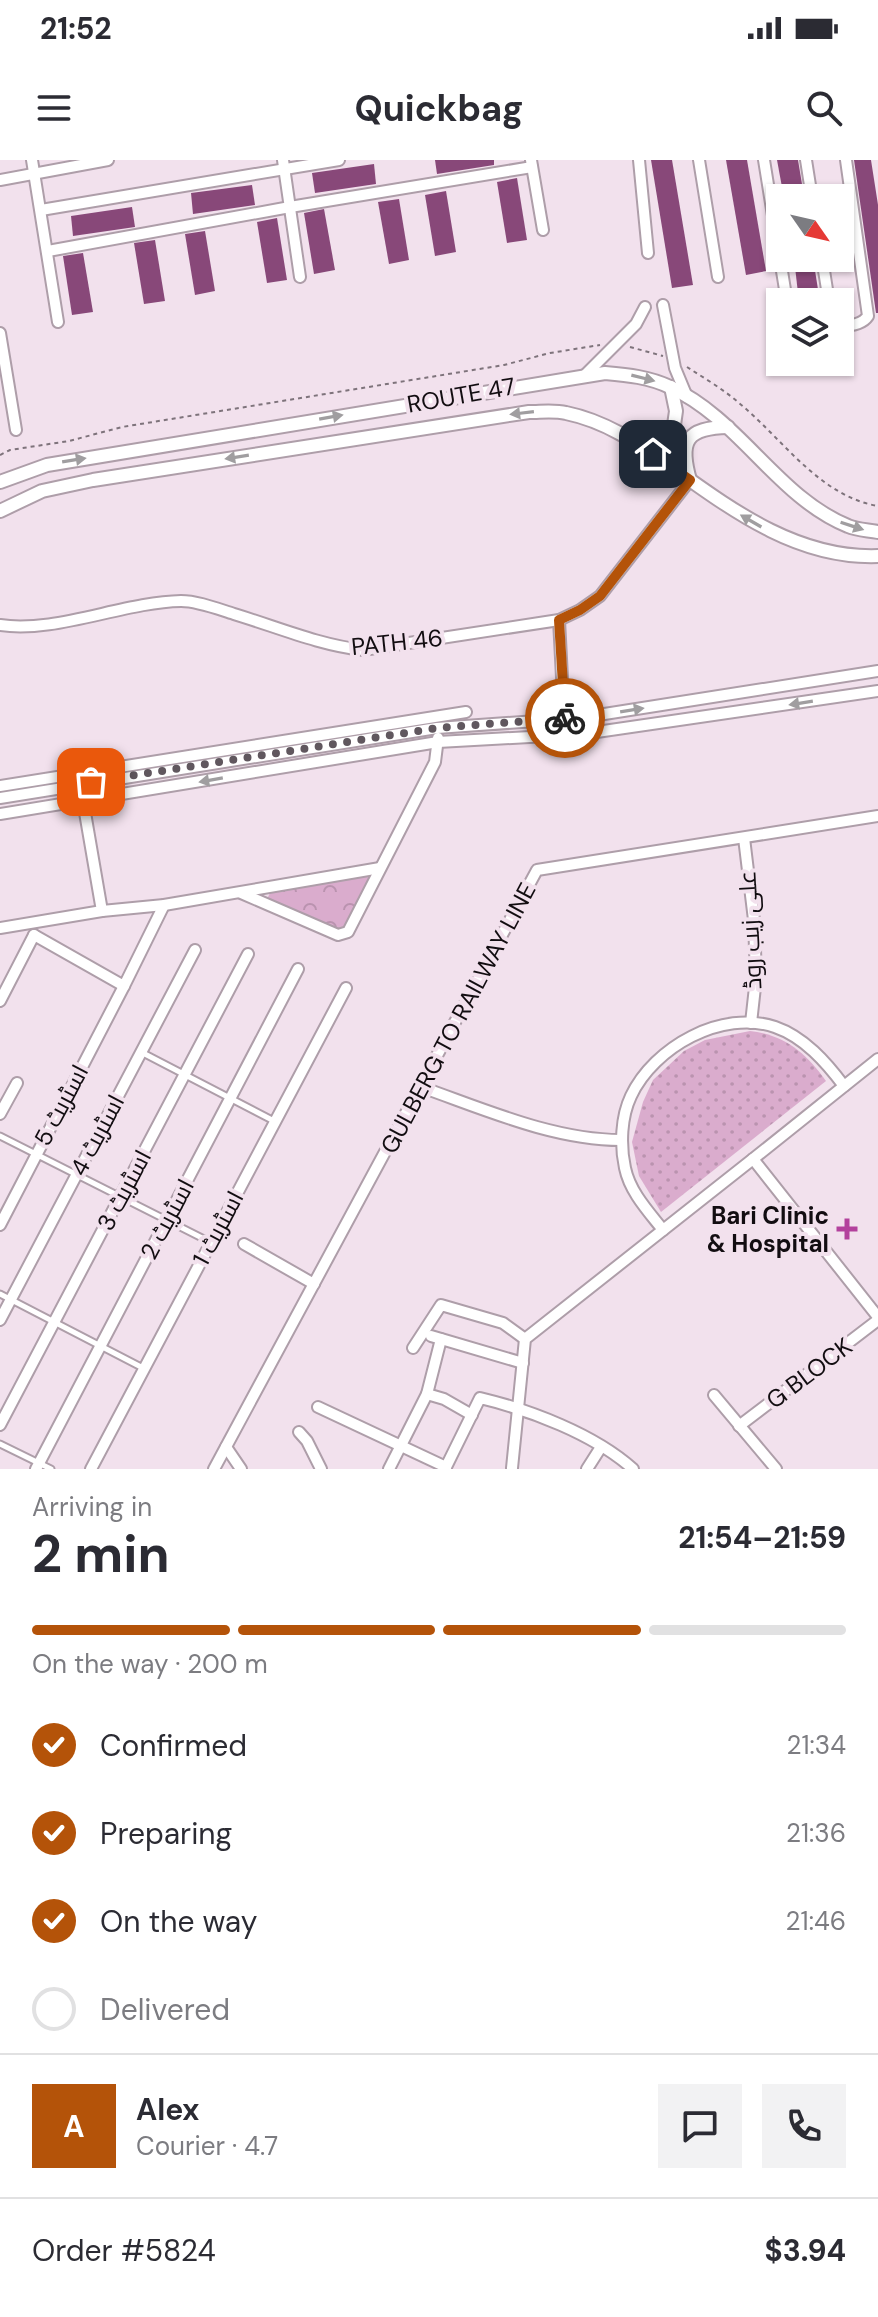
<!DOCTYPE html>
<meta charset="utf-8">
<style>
:root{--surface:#fff;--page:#f2f2f3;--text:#2b2b33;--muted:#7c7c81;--line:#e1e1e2;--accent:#b45309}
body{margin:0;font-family:"DM Sans",Cairo,sans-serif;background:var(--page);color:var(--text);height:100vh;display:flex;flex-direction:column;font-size:30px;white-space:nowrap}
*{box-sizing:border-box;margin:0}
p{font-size:26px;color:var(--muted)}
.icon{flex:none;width:44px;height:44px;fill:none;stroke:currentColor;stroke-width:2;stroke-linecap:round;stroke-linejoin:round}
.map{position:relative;height:1309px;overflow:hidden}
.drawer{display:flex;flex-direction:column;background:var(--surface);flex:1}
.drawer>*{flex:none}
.needle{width:52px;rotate:124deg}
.controls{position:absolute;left:766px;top:24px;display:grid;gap:16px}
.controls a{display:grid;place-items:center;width:88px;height:88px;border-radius:0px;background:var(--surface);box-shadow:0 2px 6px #0004;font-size:40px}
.pin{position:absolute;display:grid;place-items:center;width:68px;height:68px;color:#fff;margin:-34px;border-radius:16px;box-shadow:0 4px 12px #0006}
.courier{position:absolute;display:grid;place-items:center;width:80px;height:80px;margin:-40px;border:6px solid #b45309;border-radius:50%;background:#fff;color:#222;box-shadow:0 2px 10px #0007}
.head em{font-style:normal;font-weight:700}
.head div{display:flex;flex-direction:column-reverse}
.head{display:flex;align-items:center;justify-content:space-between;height:136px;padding:0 32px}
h1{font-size:52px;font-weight:700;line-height:60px}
.bar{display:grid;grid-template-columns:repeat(4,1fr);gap:12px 8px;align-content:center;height:96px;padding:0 32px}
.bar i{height:10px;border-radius:6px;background:var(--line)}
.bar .active{background:var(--accent)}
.bar p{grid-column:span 4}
.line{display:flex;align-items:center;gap:20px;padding:0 32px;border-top:2px solid var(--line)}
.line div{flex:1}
.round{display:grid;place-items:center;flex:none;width:84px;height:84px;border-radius:0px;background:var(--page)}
ol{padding:0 32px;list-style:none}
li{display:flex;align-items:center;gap:24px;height:88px}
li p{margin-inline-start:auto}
li .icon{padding:8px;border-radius:50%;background:var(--accent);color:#fff;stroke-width:4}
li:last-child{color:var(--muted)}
li i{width:44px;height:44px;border:4px solid var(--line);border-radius:50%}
.status{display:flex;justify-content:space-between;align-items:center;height:56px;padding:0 40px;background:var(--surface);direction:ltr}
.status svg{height:22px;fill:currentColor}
header{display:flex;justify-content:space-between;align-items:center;height:104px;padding:0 32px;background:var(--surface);font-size:36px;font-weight:700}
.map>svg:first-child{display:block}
.grass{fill:url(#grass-dots)}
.park{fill:url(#park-crowns)}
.building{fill:#884879}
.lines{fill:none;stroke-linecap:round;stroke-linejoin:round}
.service-casing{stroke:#ae9ea9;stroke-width:9}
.minor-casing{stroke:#ae9ea9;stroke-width:14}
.tertiary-casing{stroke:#ae9ea9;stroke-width:16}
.path{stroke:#7e737b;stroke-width:2;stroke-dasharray:4 4;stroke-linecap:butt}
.service{stroke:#fff;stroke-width:5}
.minor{stroke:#fff;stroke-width:10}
.tertiary{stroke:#fff;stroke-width:12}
.oneway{fill:#a09ea0}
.done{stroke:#60575e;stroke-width:8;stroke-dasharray:0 14.4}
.route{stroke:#b45309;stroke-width:10}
.poi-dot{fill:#b3419c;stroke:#f2e1ed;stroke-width:3}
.labels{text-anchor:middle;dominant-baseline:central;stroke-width:8;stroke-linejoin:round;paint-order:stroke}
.street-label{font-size:24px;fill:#120d11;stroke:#f2e1ed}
.poi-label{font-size:24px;font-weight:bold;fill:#120d11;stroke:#f2e1ed;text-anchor:end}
</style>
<div class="status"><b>21:52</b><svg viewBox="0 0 49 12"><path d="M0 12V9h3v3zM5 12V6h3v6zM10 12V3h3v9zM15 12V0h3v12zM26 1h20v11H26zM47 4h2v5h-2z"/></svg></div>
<header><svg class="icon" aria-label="menu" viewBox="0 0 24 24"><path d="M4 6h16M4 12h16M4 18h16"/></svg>Quickbag<svg class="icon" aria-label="search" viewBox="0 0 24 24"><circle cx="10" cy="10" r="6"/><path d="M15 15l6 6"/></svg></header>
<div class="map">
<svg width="878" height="1309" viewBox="0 0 878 1309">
<defs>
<pattern id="grass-dots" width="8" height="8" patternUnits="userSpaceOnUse" patternTransform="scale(2)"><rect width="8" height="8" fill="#daaccd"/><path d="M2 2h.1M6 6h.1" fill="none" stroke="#ba93af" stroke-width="1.8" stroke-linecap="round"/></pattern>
<pattern id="park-crowns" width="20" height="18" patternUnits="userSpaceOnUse" patternTransform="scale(2)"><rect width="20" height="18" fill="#daaccd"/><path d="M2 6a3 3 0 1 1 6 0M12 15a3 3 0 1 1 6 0" fill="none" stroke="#ba93af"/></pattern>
</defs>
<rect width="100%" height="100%" fill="#f2e1ed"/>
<path class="grass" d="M750 871C785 875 806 893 826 921L661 1052 639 1016 632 982 643 942 653 920 684 891 705 880Z"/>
<polygon class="park" points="373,714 342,771 266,741 271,731"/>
<g class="building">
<polygon points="435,0 494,0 494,5 437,14"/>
<polygon points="651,0 672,0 693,125 672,128"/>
<polygon points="726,0 747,0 766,111 746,115"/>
<polygon points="777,0 798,0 804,36 784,38"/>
<polygon points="854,0 871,0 878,45 878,153 876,153"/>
<polygon points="374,4 376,24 315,33 312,13"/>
<polygon points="517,18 527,80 507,83 497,22"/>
<polygon points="252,25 255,45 193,54 191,33"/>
<polygon points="446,31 456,92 435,96 425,35"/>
<polygon points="399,39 409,100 389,104 378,42"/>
<polygon points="132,47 135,67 73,76 71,56"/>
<polygon points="324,49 335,110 314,114 304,53"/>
<polygon points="277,58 287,120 267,123 257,62"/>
<polygon points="205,71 215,131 195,135 185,74"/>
<polygon points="155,80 165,141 144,144 134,83"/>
<polygon points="83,93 93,152 72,155 63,96"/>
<polygon points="794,98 813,98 820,142 799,142"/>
</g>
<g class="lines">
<g class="service-casing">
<g id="service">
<polyline points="141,892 274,961"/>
<polyline points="0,976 210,1082"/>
<polyline points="0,1134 143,1208"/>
<polyline points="0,1284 51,1309"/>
</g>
</g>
<g class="minor-casing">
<g id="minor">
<polyline points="32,0 58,162"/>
<polyline points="283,0 300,117"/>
<polyline points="531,0 543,70"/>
<polyline points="639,0 648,93"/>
<polyline points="699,0 718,117"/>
<polyline points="764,0 787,142"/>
<polyline points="806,0 812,38"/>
<polyline points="0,20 108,0"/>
<polyline points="41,50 339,0"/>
<polyline points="48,91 290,47 532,7"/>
<polyline points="822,98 829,142"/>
<polyline points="663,145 675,208 687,237"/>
<path d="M840 166C850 166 862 165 868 156L846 0"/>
<polyline points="0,173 16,270"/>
<polyline points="585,215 636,164 645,147"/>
<polyline points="559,460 565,575"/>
<path d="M0 465C53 474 124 442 181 441 198 441 218 449 234 454 277 467 319 485 363 490L559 460 580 450 600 436 690 320"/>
<polyline points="0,626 466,552"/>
<polyline points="0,638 437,568 579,558 878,511"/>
<polyline points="83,641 102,751"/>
<polyline points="0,654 438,582 583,574 878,531"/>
<polyline points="744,678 754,760 756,818 751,863"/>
<polyline points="241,733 338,775 348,772 435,602 438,578"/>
<polyline points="0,768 102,751 164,745 380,708"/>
<polyline points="34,775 124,826 164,745"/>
<polyline points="0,841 34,775"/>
<polyline points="878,899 753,999 878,1157"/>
<path d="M421 927C484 949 553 980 621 980"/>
<polyline points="0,954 17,923"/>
<polyline points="0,1065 124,826"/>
<path d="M663 1070C648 1051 630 1032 625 1008 620 985 621 957 631 936 654 887 722 849 775 867 804 877 826 902 844 926"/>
<polyline points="244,1084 314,1124"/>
<polyline points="0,1160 195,790"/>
<polyline points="431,1176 523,1203"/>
<polyline points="413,1188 441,1145 503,1163 525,1179"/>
<polyline points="427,1234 444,1239 472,1255"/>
<polyline points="714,1235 776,1309"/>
<polyline points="318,1247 446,1307"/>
<polyline points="0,1265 248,794"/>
<polyline points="739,1266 878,1160"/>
<polyline points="299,1272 307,1281 321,1309"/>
<polyline points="226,1287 241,1309"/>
<polyline points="512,1308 525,1179 753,999"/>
<polyline points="36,1309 298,809"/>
<polyline points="91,1309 346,828"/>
<polyline points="214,1309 537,710 878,656"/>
<polyline points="389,1309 427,1234 441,1179"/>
<path d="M445 1309 480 1238C530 1250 594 1274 633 1309"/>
<polyline points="587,1309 601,1287"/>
</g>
</g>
<g class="tertiary-casing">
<g id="tertiary">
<path d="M635 282C651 282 661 282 673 272L676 251 671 227"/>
<path d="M690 320C679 281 686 268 728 267"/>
<path d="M0 322 47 305 605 213C628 215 649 217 670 227 740 259 777 337 848 366 857 370 868 370 878 372"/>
<path d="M0 351 42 331 93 320 529 252C541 252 554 250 566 253 605 261 636 282 669 305 732 350 797 399 878 396"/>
</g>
</g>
<g class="path">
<polyline points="630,187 663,196"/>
<path d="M687 207C704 218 723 229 739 243 783 279 819 336 878 346"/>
<polyline points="0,295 10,290 69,281 122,267 504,205 550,193 600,185"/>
</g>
<use href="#service" class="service"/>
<use href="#minor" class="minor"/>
<use href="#tertiary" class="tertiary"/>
</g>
<defs><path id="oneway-solid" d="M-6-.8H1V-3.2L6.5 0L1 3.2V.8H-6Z" transform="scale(2)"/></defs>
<g class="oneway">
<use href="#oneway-solid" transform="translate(643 218) rotate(14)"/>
<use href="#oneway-solid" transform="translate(522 253) rotate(173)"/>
<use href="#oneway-solid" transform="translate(331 257) rotate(-10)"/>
<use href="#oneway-solid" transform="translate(237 297) rotate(171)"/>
<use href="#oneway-solid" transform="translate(74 300) rotate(-9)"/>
<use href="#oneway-solid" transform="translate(751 361) rotate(-150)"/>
<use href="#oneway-solid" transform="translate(852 366) rotate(18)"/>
<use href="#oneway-solid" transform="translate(801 543) rotate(171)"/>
<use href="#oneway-solid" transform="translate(632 550) rotate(-9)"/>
<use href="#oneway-solid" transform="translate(211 620) rotate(170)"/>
</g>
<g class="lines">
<polyline class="done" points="91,622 437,568 565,558"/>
<polyline class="route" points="565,558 559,460 580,450 600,436 690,320 653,294"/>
</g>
<path class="poi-dot" d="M843 1057h8v8h8v8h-8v8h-8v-8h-8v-8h8z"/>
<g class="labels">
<g class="street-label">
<text transform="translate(461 235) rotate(-10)">ROUTE 47</text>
<text transform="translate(397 482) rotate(-6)">PATH 46</text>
<text transform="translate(750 770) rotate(-93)">علی زیب روڈ</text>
<text transform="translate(458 858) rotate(-62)">GULBERG TO RAILWAY LINE</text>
<text transform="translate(61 945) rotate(-62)">اسٹریٹ 5</text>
<text transform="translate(97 975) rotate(-62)">اسٹریٹ 4</text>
<text transform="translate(124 1030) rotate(-62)">اسٹریٹ 3</text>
<text transform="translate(167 1059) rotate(-62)">اسٹریٹ 2</text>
<text transform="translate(218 1068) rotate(-62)">اسٹریٹ 1</text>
<text transform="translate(809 1213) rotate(-37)">G BLOCK</text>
</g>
<g class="poi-label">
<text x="829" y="1055">Bari Clinic<tspan x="829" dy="28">&amp; Hospital</tspan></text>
</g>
</g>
</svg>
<div class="controls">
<a><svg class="needle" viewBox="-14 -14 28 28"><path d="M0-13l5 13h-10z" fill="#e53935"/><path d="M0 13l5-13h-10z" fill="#7c7c81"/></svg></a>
<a><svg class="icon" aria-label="layers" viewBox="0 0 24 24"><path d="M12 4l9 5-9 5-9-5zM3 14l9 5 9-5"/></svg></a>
</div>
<div class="pin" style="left:91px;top:622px;background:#ea580c"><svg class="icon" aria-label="bag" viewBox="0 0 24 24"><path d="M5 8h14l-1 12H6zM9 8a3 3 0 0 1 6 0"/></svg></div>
<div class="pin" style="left:653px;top:294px;background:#1f2937"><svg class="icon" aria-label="home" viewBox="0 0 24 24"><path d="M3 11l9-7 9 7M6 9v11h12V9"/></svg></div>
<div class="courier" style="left:565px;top:558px"><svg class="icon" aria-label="bike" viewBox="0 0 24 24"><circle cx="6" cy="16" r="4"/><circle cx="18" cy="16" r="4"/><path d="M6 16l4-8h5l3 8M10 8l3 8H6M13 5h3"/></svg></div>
</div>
<section class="drawer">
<div class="head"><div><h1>2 min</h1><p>Arriving in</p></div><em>21:54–21:59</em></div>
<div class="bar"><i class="active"></i><i class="active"></i><i class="active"></i><i></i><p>On the way · 200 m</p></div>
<ol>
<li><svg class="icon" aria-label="check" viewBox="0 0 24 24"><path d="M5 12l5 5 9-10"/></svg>Confirmed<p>21:34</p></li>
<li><svg class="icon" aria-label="check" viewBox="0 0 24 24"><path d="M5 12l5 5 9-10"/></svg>Preparing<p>21:36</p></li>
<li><svg class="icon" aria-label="check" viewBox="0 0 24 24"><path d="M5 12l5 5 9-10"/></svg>On the way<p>21:46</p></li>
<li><i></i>Delivered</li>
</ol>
<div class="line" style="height:144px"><b class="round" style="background:var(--accent);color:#fff">A</b><div><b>Alex</b><p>Courier · 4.7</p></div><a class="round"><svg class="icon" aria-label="chat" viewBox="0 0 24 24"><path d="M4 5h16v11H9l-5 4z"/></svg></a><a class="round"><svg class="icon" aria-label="phone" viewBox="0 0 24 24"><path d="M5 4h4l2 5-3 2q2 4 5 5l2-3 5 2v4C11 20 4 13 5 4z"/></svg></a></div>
<div class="line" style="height:104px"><div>Order #5824</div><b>$3.94</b></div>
</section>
